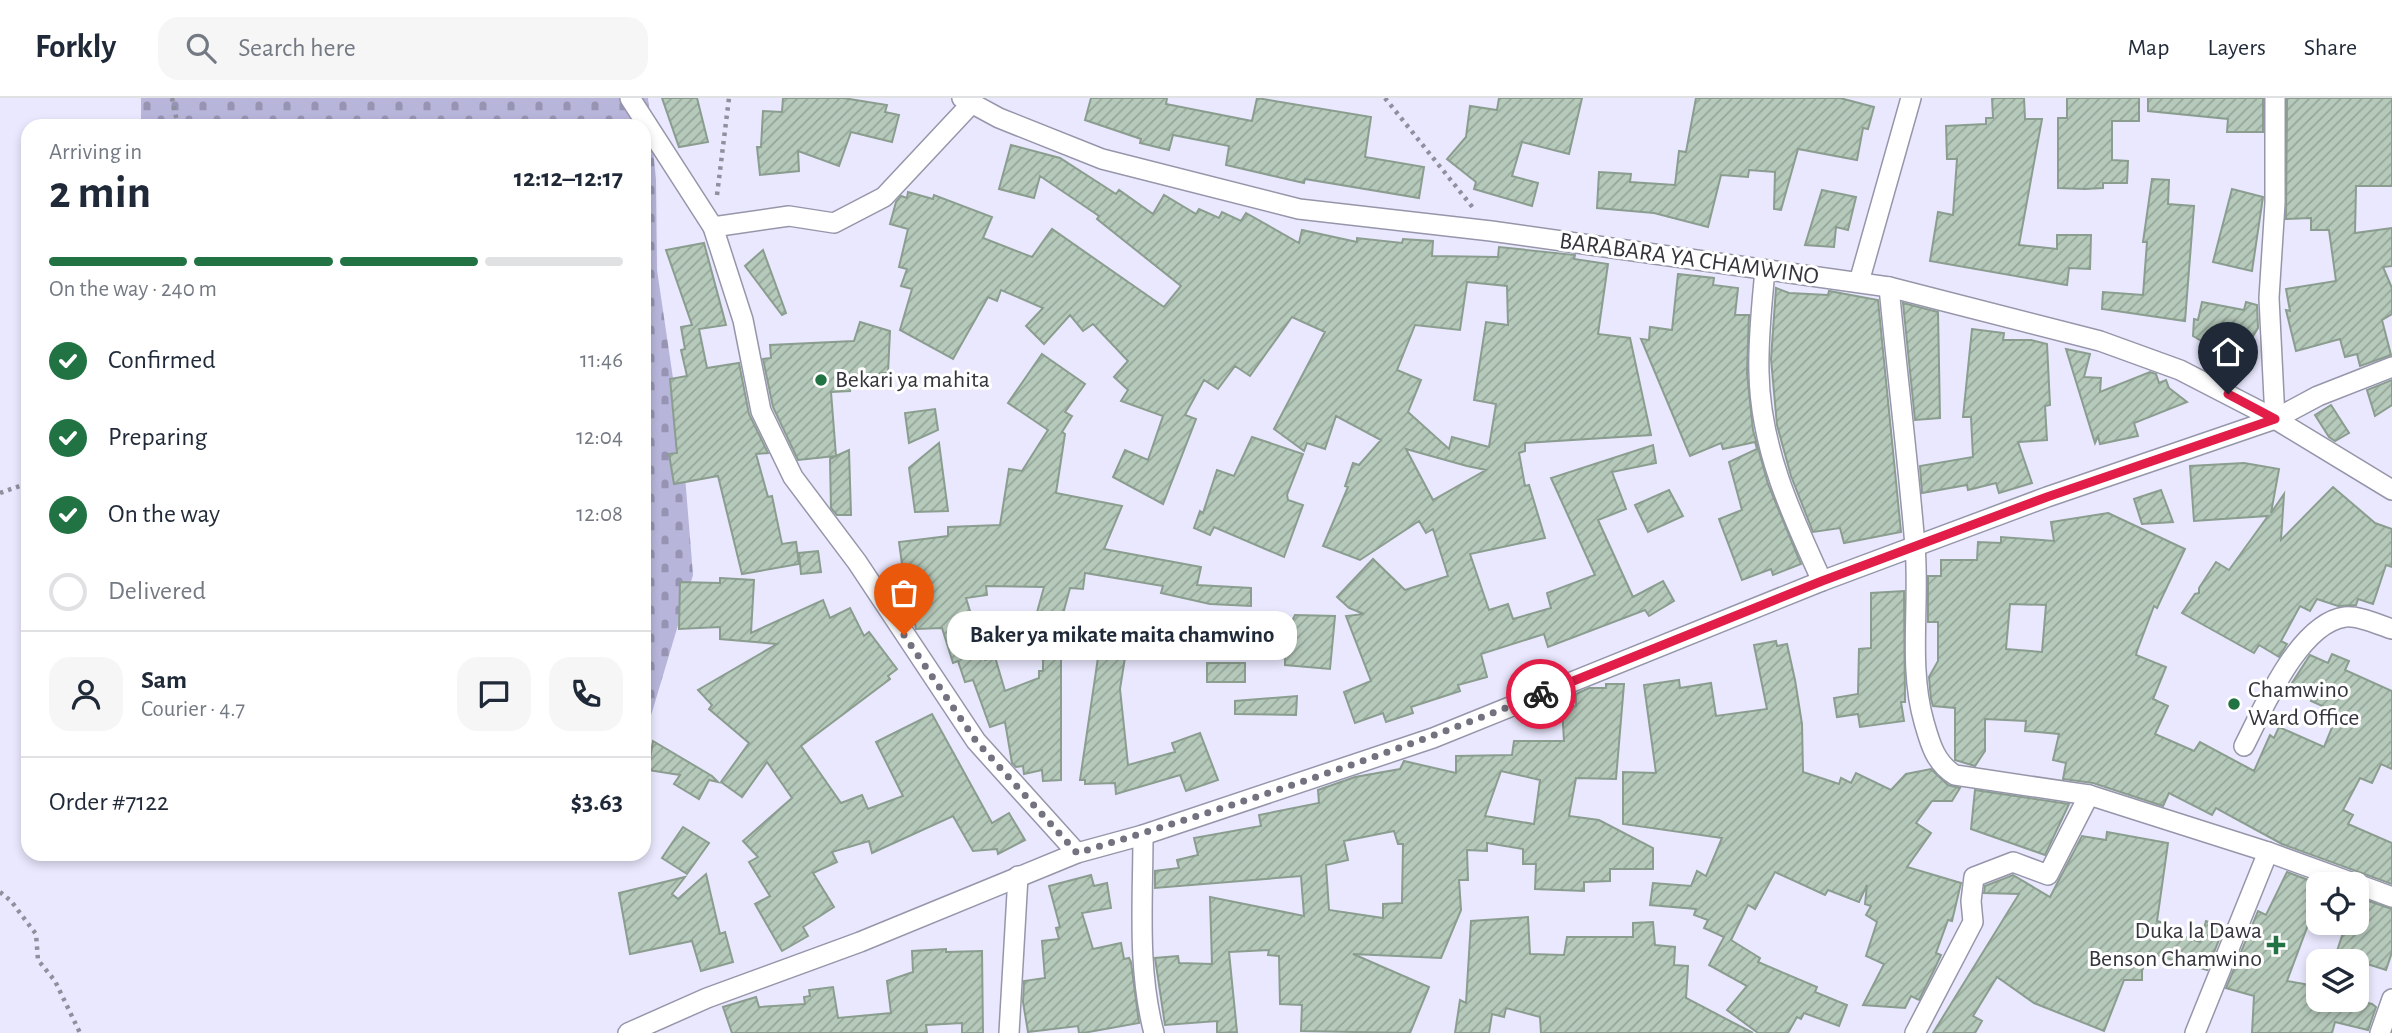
<!DOCTYPE html>
<meta charset="utf-8">
<style>
:root{--surface:#fff;--page:#f6f6f7;--text:#1f2937;--muted:#747a83;--line:#e0e1e3;--accent:#227343}
body{margin:0;font-family:"Alegreya Sans",sans-serif;background:var(--page);color:var(--text);height:100vh;display:flex;flex-direction:column;font-size:26px;white-space:nowrap}
*{box-sizing:border-box;margin:0}
p{font-size:23px;color:var(--muted)}
.icon{flex:none;width:38px;height:38px;fill:none;stroke:currentColor;stroke-width:2;stroke-linecap:round;stroke-linejoin:round}
.map{position:relative;flex:1;overflow:hidden}
.panel{position:absolute;left:21px;top:21px;width:630px;height:742px;display:flex;flex-direction:column;background:var(--surface);border-radius:21px;box-shadow:0 4px 10px #0003}
.panel>*{flex:none}
.fabs{position:absolute;left:2306px;top:774px;display:grid;gap:14px}
.fabs a{display:grid;place-items:center;width:63px;height:63px;border-radius:14px;background:var(--surface);box-shadow:0 4px 10px #0003;font-size:35px}
.pin{position:absolute;display:grid;place-items:center;width:60px;height:60px;color:#fff;margin:-72px -30px;border-radius:50% 50% 50% 0;rotate:-45deg;box-shadow:0 0 7px #0007}
.pin .icon{rotate:45deg}
.courier{position:absolute;display:grid;place-items:center;width:70px;height:70px;margin:-35px;border:5px solid #e11d48;border-radius:50%;background:#fff;color:#222;box-shadow:0 2px 9px #0007}
.bubble{position:absolute;height:49px;border-radius:21px;background:var(--surface);box-shadow:0 4px 10px #0003;font-size:23px;font-weight:700;line-height:49px;text-align:center}
.summary em{font-style:normal;font-weight:700}
.summary div{display:flex;flex-direction:column-reverse}
.summary{display:flex;align-items:center;justify-content:space-between;height:119px;padding:0 28px}
h1{font-size:46px;font-weight:700;line-height:52px}
.bar{display:grid;grid-template-columns:repeat(4,1fr);gap:10px 7px;align-content:center;height:84px;padding:0 28px}
.bar i{height:9px;border-radius:5px;background:var(--line)}
.bar .current{background:var(--accent)}
.bar p{grid-column:span 4}
.line{display:flex;align-items:center;gap:18px;padding:0 28px;border-top:2px solid var(--line)}
.line div{flex:1}
.round{display:grid;place-items:center;flex:none;width:74px;height:74px;border-radius:21px;background:var(--page)}
ol{padding:0 28px;list-style:none}
li{display:flex;align-items:center;gap:21px;height:77px}
li p{margin-inline-start:auto}
li .icon{padding:7px;border-radius:50%;background:var(--accent);color:#fff;stroke-width:4}
li:last-child{color:var(--muted)}
li i{width:38px;height:38px;border:4px solid var(--line);border-radius:50%}
header{display:flex;align-items:center;gap:42px;box-sizing:border-box;height:98px;padding:0 35px;background:var(--surface);border-bottom:2px solid var(--line)}
header strong{font-size:33px}
nav{display:flex;gap:38px;margin-inline-start:auto;font-size:24px}
.search{width:490px;height:63px;background:var(--page);display:flex;align-items:center;gap:18px;box-sizing:border-box;padding:0 24px;border-radius:21px;color:var(--muted);font-size:26px}
.map>svg:first-child{display:block}
.cemetery{fill:url(#cemetery-stones)}
.building{fill:url(#building-hatch);stroke:#8a9d8f;stroke-width:2;fill-rule:evenodd}
.lines{fill:none;stroke-linecap:round;stroke-linejoin:round}
.minor-casing{stroke:#9696aa;stroke-width:22}
.path{stroke:#8f8f9e;stroke-width:4.5;stroke-dasharray:3.5 5;stroke-linecap:butt}
.minor{stroke:#fff;stroke-width:19}
.done{stroke:#737380;stroke-width:7;stroke-dasharray:0 12.6}
.route{stroke:#e11d48;stroke-width:9}
.poi-dot{fill:#227343;stroke:#fff;stroke-width:2.5}
.labels{text-anchor:middle;dominant-baseline:central;stroke-width:6;stroke-linejoin:round;paint-order:stroke}
.street-label{font-size:24px;fill:#34343c;stroke:#fff}
.poi-label{font-size:24px;fill:#34343c;stroke:#fff;text-anchor:start}
</style>
<header>
<strong>Forkly</strong>
<div class="search"><svg class="icon" aria-label="search" viewBox="0 0 24 24"><circle cx="10" cy="10" r="6"/><path d="M15 15l6 6"/></svg>Search here</div>
<nav><a>Map</a><a>Layers</a><a>Share</a></nav>
</header>
<div class="map">
<svg width="2392" height="935" viewBox="0 0 2392 935">
<defs>
<pattern id="cemetery-stones" width="16" height="16" patternUnits="userSpaceOnUse" patternTransform="scale(1.75)"><rect width="16" height="16" fill="#b7b5da"/><path d="M2 7V4a2 2 0 0 1 4 0v3zM10 15v-3a2 2 0 0 1 4 0v3z" fill="#9694b2"/></pattern>
<pattern id="building-hatch" width="6" height="6" patternUnits="userSpaceOnUse" patternTransform="scale(1.75)"><rect width="6" height="6" fill="#b6cabb"/><path d="M-1 1l2-2M0 6l6-6M5 7l2-2" fill="none" stroke="#95a599"/></pattern>
</defs>
<rect width="100%" height="100%" fill="#e9e8fe"/>
<polygon class="cemetery" points="141,0 648,0 656,82 657,172 682,341 693,477 644,641 644,28 141,28"/>
<g class="building">
<polygon points="662,0 697,0 708,44 679,49"/>
<polygon points="783,0 843,0 887,7 885,14 899,17 892,44 851,34 839,68 798,53 799,73 760,77 757,49 761,49 763,13 782,14"/>
<polygon points="1091,0 1167,0 1166,6 1252,23 1257,0 1371,19 1365,59 1424,69 1419,100 1305,81 1304,85 1226,67 1229,48 1173,37 1169,52 1140,45 1141,41 1085,22"/>
<polygon points="1499,0 1582,0 1569,56 1522,44 1512,78 1538,85 1532,108 1474,91 1476,84 1447,61 1466,39 1470,8 1497,12"/>
<polygon points="1696,0 1840,0 1874,9 1868,31 1863,30 1857,62 1798,51 1781,112 1774,111 1775,74 1749,72 1748,79 1721,77 1708,129 1654,115 1597,110 1599,74 1631,76 1630,84 1675,87 1679,53 1686,54"/>
<polygon points="1992,0 2024,0 2025,21 2042,21 2019,147 2057,151 2057,137 2091,137 2090,171 2069,170 2067,187 1930,163 1938,114 1953,117 1957,61 1947,61 1946,28 1986,26 1986,20 1993,20"/>
<polygon points="2067,0 2139,0 2139,23 2112,23 2112,62 2128,63 2127,85 2103,85 2103,90 2085,91 2058,90 2058,20 2067,20"/>
<polygon points="2148,0 2263,0 2263,34 2227,34 2228,21 2148,13"/>
<polygon points="2287,0 2392,0 2392,88 2356,88 2355,135 2392,130 2392,168 2383,169 2392,190 2392,216 2382,222 2391,257 2360,268 2357,256 2345,259 2340,241 2296,253 2286,212 2290,213 2286,191 2336,183 2329,132 2311,132 2311,120 2286,121"/>
<path d="M1011 47 1060 60 1116 96 1119 92 1153 116 1164 97 1196 116 1199 111 1219 120 1222 114 1241 123 1246 115 1299 145 1302 132 1357 144V140L1402 145 1403 141 1433 143 1432 158 1498 159 1499 149 1575 157 1574 161 1608 166 1598 236 1630 240 1651 337 1525 345V353L1519 355 1525 388 1529 387 1545 440 1470 456 1489 512 1508 506 1513 521 1551 510 1547 495 1595 477 1551 380 1653 347 1656 365 1612 374 1626 411 1598 422 1633 499 1663 483 1674 503 1649 518 1645 512 1548 549 1544 536 1481 556 1487 579 1458 587 1460 593 1411 609 1413 615 1386 624 1383 615 1355 625 1344 594 1371 583 1346 518 1364 516 1349 510 1337 499 1373 461 1405 492 1448 478 1433 431 1426 435 1419 423 1360 462 1323 448 1348 389 1345 388 1353 365 1359 367 1381 342 1336 318 1325 351 1307 345 1304 353 1274 331 1325 234 1292 219 1250 278 1235 268 1218 291 1204 282 1185 317 1196 321 1163 406 1113 379 1125 352 1148 362 1163 318 1121 303 1128 292 1114 279 1128 263 1093 226 1083 233 1070 217 1044 246 1026 228 1043 210 1001 192 997 203 988 199 953 261 900 232 912 191 901 188 907 171 899 169 908 131 890 126 896 104 901 98 907 100 908 94 933 101 934 97 992 119 983 140 1032 159 1052 131 1164 209 1181 188 1097 121 1099 118 1040 78 1034 100 999 91ZM1467 184 1507 188 1508 227 1486 224 1474 302 1496 306 1489 349 1452 339 1449 351 1408 314 1421 282 1397 272 1415 227 1460 232ZM1406 351 1467 368 1486 372 1433 402Z"/>
<polygon points="2152,81 2169,82 2168,106 2194,108 2185,223 2102,211 2103,194 2143,197 2147,144 2143,144"/>
<polygon points="2232,91 2263,99 2252,173 2213,164"/>
<polygon points="1822,92 1856,99 1848,132 1836,129 1834,149 1805,147"/>
<polygon points="704,145 726,227 699,231 707,270 739,265 749,316 768,355 756,356 768,399 772,398 782,446 796,444 799,466 742,476 718,378 674,386 669,356 677,355 670,281 687,278 681,252 685,251 681,229 692,227 666,152"/>
<polygon points="763,152 786,215 782,217 745,168"/>
<polygon points="1678,176 1714,180 1713,187 1738,190 1735,217 1749,217 1747,275 1753,332 1768,386 1801,466 1773,477 1771,471 1742,482 1719,421 1742,412 1729,364 1757,351 1755,344 1723,351 1721,345 1690,358 1641,241 1649,242 1650,229 1672,232"/>
<polygon points="1776,190 1789,195 1828,197 1829,193 1878,202 1901,434 1844,445 1840,430 1813,434 1791,378 1777,327 1771,261"/>
<polygon points="2202,204 2244,212 2246,204 2257,207 2258,230 2249,245 2254,248 2242,267 2193,238 2194,221 2198,222"/>
<polygon points="1903,205 1938,214 1940,320 1915,322"/>
<polygon points="860,224 890,233 888,275 880,275 880,286 849,284 850,293 831,294 836,358 849,352 851,417 837,417 831,410 830,361 836,358 798,362 773,309 763,261 771,260 770,247 854,243"/>
<polygon points="1972,231 2004,235 2003,242 2031,242 2047,246 2050,307 2045,308 2047,342 2018,344 2032,385 1999,395 1996,385 1968,392 1967,387 1922,395 1920,368 1973,359 1971,319 1963,319"/>
<polygon points="2066,251 2090,256 2084,279 2101,280 2100,294 2150,274 2156,276 2159,285 2166,282 2169,290 2187,304 2134,325 2138,338 2100,346 2098,338 2095,345"/>
<path d="M1042 256 1085 286 1065 314 1072 318 1062 334 1065 336 1056 395 1122 408 1104 451 1201 469 1197 487 1251 490V508L1210 506 1161 495 1163 488 1085 475 1083 491 1070 490 1056 542H1061V682L1043 683 1042 672 1024 676 1023 668 1016 669 1012 665 1005 624 990 629 973 582 965 584 958 563 953 565 942 530 916 531 913 516 909 517 899 444 948 438V429L1000 427 1009 371 1022 373 1048 332 1008 305ZM986 488 1044 489 1036 518 1043 519V573H1039V580L1005 593 995 559 985 562 966 500 987 497Z"/>
<polygon points="2392,282 2392,307 2375,318 2367,292"/>
<polygon points="2331,307 2349,335 2335,343 2329,339 2315,317"/>
<polygon points="935,311 938,332 909,345 905,315"/>
<polygon points="1252,339 1303,356 1287,397 1288,402 1303,407 1284,459 1214,429 1210,437 1194,430 1200,413 1203,415 1217,372 1234,378"/>
<polygon points="939,345 948,413 915,414 909,370"/>
<polygon points="2244,365 2279,371 2271,415 2284,396 2281,442 2333,389 2375,425 2392,431 2392,469 2386,467 2373,506 2358,501 2356,507 2338,508 2317,501 2310,513 2300,508 2281,543 2287,546 2279,559 2259,547 2254,555 2182,515 2195,496 2199,495 2199,490 2216,464 2229,472 2268,418 2194,423 2190,368"/>
<polygon points="1669,392 1683,418 1648,434 1635,407"/>
<polygon points="2161,392 2173,424 2142,426 2134,401"/>
<path d="M2108 415 2185 451 2157 510 2154 508 2137 553 2136 557 2166 569 2153 601 2168 608 2155 636 2194 653 2200 644 2254 673 2270 637 2274 640 2279 629 2324 649 2338 615 2311 603 2313 598 2290 588 2310 557 2328 565 2332 556 2349 563 2345 572 2392 593V671L2381 666 2372 685 2360 680 2343 712 2353 717 2348 726 2392 745V786L2282 746 2216 710 2212 717 2169 695 2163 708 2093 685 2063 681 2066 665 2053 662 2059 636 2025 633 2026 623 1985 621V653L1975 668 1955 662V610L1933 608 1931 601 1929 579 1938 563V524H1928V478H1941V462H1977L1978 444 2001 445V439L2054 443 2051 424ZM2010 506 2046 507 2042 554 2006 551Z"/>
<polygon points="818,453 821,474 801,476 799,455"/>
<polygon points="720,480 754,482 751,535 823,502 830,520 850,510 864,538 869,534 897,571 888,578 890,581 801,648 841,705 862,697 868,711 903,698 876,644 932,616 992,725 1009,715 1025,742 998,756 997,751 973,753 953,718 872,755 869,743 832,754 837,764 813,775 834,809 803,829 808,838 782,853 755,806 770,798 749,764 758,759 743,743 792,700 767,664 742,699 721,684 749,645 709,611 712,607 698,592 777,546 720,541 720,529 679,531 680,484 720,485"/>
<polygon points="1904,493 1905,604 1901,604 1904,623 1860,629 1858,616 1837,619 1834,600 1858,596 1859,551 1871,550 1871,495"/>
<polygon points="1295,517 1335,518 1330,571 1285,567 1285,560 1277,560 1280,521 1291,525"/>
<polygon points="1776,543 1777,548 1787,546 1795,582 1802,626 1803,674 1839,686 1841,680 1851,685 1856,675 1891,692 1906,676 1931,671 1948,687 1960,690 1952,703 1932,703 1916,725 1931,735 1907,769 1961,785 1952,823 1948,822 1936,855 1941,857 1934,872 1919,902 1911,898 1905,910 1863,907 1884,866 1866,858 1877,824 1866,817 1871,808 1865,806 1867,787 1859,804 1828,792 1825,797 1775,774 1755,811 1748,807 1731,842 1760,860 1758,864 1817,889 1815,894 1847,907 1839,928 1804,915 1801,921 1797,919 1788,935 1758,935 1727,912 1747,888 1709,867 1724,839 1704,830 1708,822 1694,817 1696,811 1650,807 1653,785 1691,788 1697,773 1706,778 1722,740 1623,726 1623,674 1656,675 1644,587 1679,582 1680,590 1711,585 1716,618 1767,611 1754,547"/>
<polygon points="1100,546 1127,547 1120,591 1128,667 1175,654 1172,645 1200,635 1218,682 1186,693 1180,677 1116,696 1115,685 1085,686 1085,682 1080,682"/>
<rect x="1207" y="565" width="38" height="19"/>
<path d="M1606 586H1624L1616 681 1576 680 1569 718 1599 722 1653 750V771H1610V783L1584 784V793L1535 791 1536 766H1523V751L1487 745V753L1467 752 1468 782H1459L1461 812 1441 860 1353 856 1429 889 1410 935 1301 933 1302 907 1280 906 1279 858 1268 857 1269 852 1229 854 1237 934 1217 935V923L1165 927 1155 860 1178 858 1179 865 1212 866 1210 799 1304 818 1301 778 1155 790V773L1179 770 1177 762 1198 757 1194 740 1261 728 1259 717 1319 705 1318 692 1355 679 1400 671 1404 663 1456 675V658L1512 657 1514 643H1564L1562 609 1576 608V596L1589 590H1606ZM1501 673 1540 682 1534 726 1485 718ZM1394 733 1398 746H1403L1402 805 1383 806V820L1329 812 1326 767 1348 762 1344 743Z"/>
<polygon points="1297,598 1296,617 1235,616 1235,603"/>
<polygon points="653,643 712,678 718,684 709,682 699,701 674,686 680,677 648,672"/>
<polygon points="1975,692 2069,706 2045,757 1971,731"/>
<polygon points="683,729 709,745 687,776 662,760"/>
<polygon points="2107,734 2168,745 2157,823 2164,825 2163,832 2200,844 2206,823 2224,829 2207,872 2149,855 2142,873 2142,882 2124,882 2104,933 2034,905 1997,879 1973,918 1982,923 1975,935 1933,935 2019,796 1984,795 1985,788 2013,777 2050,799 2082,738 2106,742"/>
<polygon points="2287,774 2319,786 2319,822 2311,819 2287,883 2310,887 2307,901 2352,901 2372,906 2376,909 2368,932 2335,924 2332,935 2252,935 2254,898 2226,890 2258,813 2266,817"/>
<polygon points="706,776 720,836 725,834 733,864 701,873 692,843 630,856 619,795 685,779 672,796 678,801"/>
<polygon points="1091,777 1094,788 1107,785 1111,810 1082,815 1093,851 1121,845 1124,861 1129,860 1131,864 1139,925 1083,935 1079,935 1078,928 1028,934 1023,904 1024,883 1045,880 1042,843 1059,841 1056,830 1060,829 1049,788"/>
<polygon points="2357,799 2392,811 2392,854 2386,872 2336,856 2343,835 2348,836 2352,824 2357,824"/>
<polygon points="1528,819 1530,856 1564,857 1567,839 1633,839 1633,825 1653,824 1655,847 1675,849 1674,867 1688,868 1686,900 1753,935 1541,935 1540,919 1506,910 1504,919 1492,916 1489,935 1455,935 1460,902 1466,905 1471,823"/>
<polygon points="946,851 946,854 982,853 983,935 962,935 962,925 926,927 927,935 732,935 723,909 756,899 759,909 805,906 804,899 810,898 809,892 833,889 838,920 891,915 887,883 913,874 912,853"/>
</g>
<g class="lines">
<g class="minor-casing">
<g id="minor">
<polyline points="630,0 713,129 743,222 761,313 793,379 857,464 976,643 1077,755"/>
<polyline points="962,0 999,20 1102,61 1299,111 1491,133 1889,189 2100,243 2180,272 2275,321 2392,392"/>
<polyline points="713,129 789,118 834,125 884,99 971,6"/>
<path d="M1765 172C1762 205 1758 240 1759 274 1760 349 1791 416 1822 483"/>
<polyline points="1859,184 1911,0"/>
<path d="M1889 189C1897 275 1908 362 1915 448 1920 506 1908 568 1924 624 1930 645 1935 665 1955 677L2089 697 2268 754 2356 786"/>
<polyline points="2275,321 2269,200 2275,105 2275,0"/>
<path d="M2244 648C2263 611 2299 525 2345 519 2358 517 2379 527 2392 531"/>
<path d="M1143 737C1143 804 1137 870 1154 935"/>
<polyline points="2357,786 2392,799"/>
<polyline points="628,935 707,900 860,844 1077,755 1143,737 1433,640 1822,483 2047,399 2275,321 2318,298 2392,269"/>
<polyline points="1009,935 1018,778"/>
<polyline points="1915,935 1973,824 1971,803 1974,779 2013,764 2048,777 2089,697"/>
<polyline points="2195,935 2268,754"/>
<polyline points="2380,935 2392,901"/>
</g>
</g>
<g class="path">
<polyline points="172,0 178,28"/>
<polyline points="1385,0 1474,111"/>
<polyline points="717,97 729,0"/>
<polyline points="0,395 28,385"/>
<polyline points="0,794 11,803 36,836 38,862 55,883 80,935"/>
</g>
<use href="#minor" class="minor"/>
</g>
<g class="lines">
<path class="done" d="M904 537 976 643 1077 755C1234 708 1389 657 1541 596"/>
<polyline class="route" points="1541,596 1822,483 2047,399 2275,321 2228,296"/>
</g>
<g class="poi-dot">
<circle cx="821" cy="282" r="7"/>
<circle cx="2234" cy="606" r="7"/>
<path d="M2272.5 836.5h7v7h7v7h-7v7h-7v-7h-7v-7h7z"/>
</g>
<g class="labels">
<g class="street-label">
<text transform="translate(1689 161) rotate(8)">BARABARA YA CHAMWINO</text>
</g>
<g class="poi-label">
<text x="835" y="282">Bekari ya mahita</text>
<text x="2248" y="592">Chamwino<tspan x="2248" dy="28">Ward Office</tspan></text>
<text x="2262" y="833" text-anchor="end">Duka la Dawa<tspan x="2262" dy="28">Benson Chamwino</tspan></text>
</g>
</g>
</svg>
<div class="fabs">
<a><svg class="icon" aria-label="locate" viewBox="0 0 24 24"><circle cx="12" cy="12" r="6"/><path d="M12 2v4M12 18v4M2 12h4M18 12h4"/></svg></a>
<a><svg class="icon" aria-label="layers" viewBox="0 0 24 24"><path d="M12 4l9 5-9 5-9-5zM3 14l9 5 9-5"/></svg></a>
</div>
<div class="pin" style="left:904px;top:537px;background:#ea580c"><svg class="icon" aria-label="bag" viewBox="0 0 24 24"><path d="M5 8h14l-1 12H6zM9 8a3 3 0 0 1 6 0"/></svg></div>
<div class="pin" style="left:2228px;top:296px;background:#1f2937"><svg class="icon" aria-label="home" viewBox="0 0 24 24"><path d="M3 11l9-7 9 7M6 9v11h12V9"/></svg></div>
<div class="courier" style="left:1541px;top:596px"><svg class="icon" aria-label="bike" viewBox="0 0 24 24"><circle cx="6" cy="16" r="4"/><circle cx="18" cy="16" r="4"/><path d="M6 16l4-8h5l3 8M10 8l3 8H6M13 5h3"/></svg></div>
<div class="bubble" style="left:947px;top:513px;width:350px">Baker ya mikate maita chamwino</div>
<section class="panel">
<div class="summary"><div><h1>2 min</h1><p>Arriving in</p></div><em>12:12–12:17</em></div>
<div class="bar"><i class="current"></i><i class="current"></i><i class="current"></i><i></i><p>On the way · 240 m</p></div>
<ol>
<li><svg class="icon" aria-label="check" viewBox="0 0 24 24"><path d="M5 12l5 5 9-10"/></svg>Confirmed<p>11:46</p></li>
<li><svg class="icon" aria-label="check" viewBox="0 0 24 24"><path d="M5 12l5 5 9-10"/></svg>Preparing<p>12:04</p></li>
<li><svg class="icon" aria-label="check" viewBox="0 0 24 24"><path d="M5 12l5 5 9-10"/></svg>On the way<p>12:08</p></li>
<li><i></i>Delivered</li>
</ol>
<div class="line" style="height:126px"><a class="round"><svg class="icon" aria-label="person" viewBox="0 0 24 24"><circle cx="12" cy="8" r="4"/><path d="M4 21q1-7 8-7t8 7"/></svg></a><div><b>Sam</b><p>Courier · 4.7</p></div><a class="round"><svg class="icon" aria-label="chat" viewBox="0 0 24 24"><path d="M4 5h16v11H9l-5 4z"/></svg></a><a class="round"><svg class="icon" aria-label="phone" viewBox="0 0 24 24"><path d="M5 4h4l2 5-3 2q2 4 5 5l2-3 5 2v4C11 20 4 13 5 4z"/></svg></a></div>
<div class="line" style="height:91px"><div>Order #7122</div><b>$3.63</b></div>
</section>
</div>
